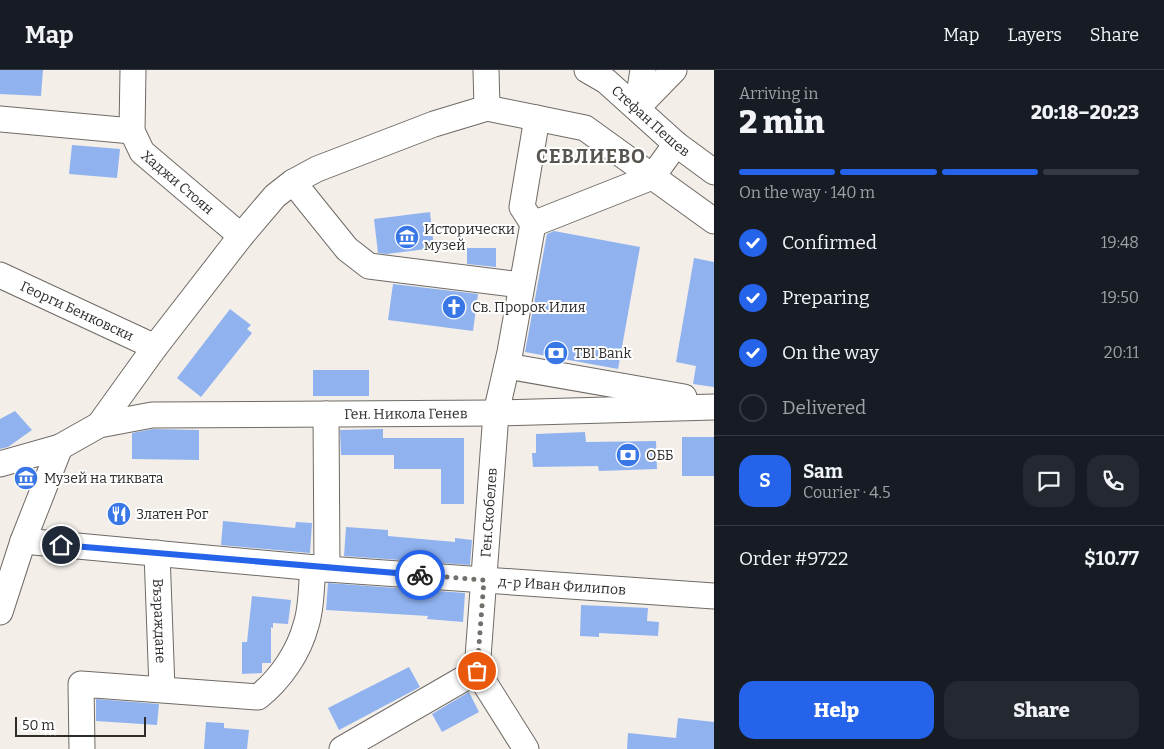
<!DOCTYPE html>
<meta charset="utf-8">
<style>
:root{--surface:#171b24;--page:#242831;--text:#f1f3f6;--muted:#9ea1a6;--line:#363941;--accent:#2563eb}
body{margin:0;font-family:Bitter,serif;background:var(--page);color:var(--text);height:100vh;display:flex;flex-direction:column;font-size:19px;white-space:nowrap}
*{box-sizing:border-box;margin:0}
p{font-size:16px;color:var(--muted)}
.icon{flex:none;width:28px;height:28px;fill:none;stroke:currentColor;stroke-width:2;stroke-linecap:round;stroke-linejoin:round}
.map{position:relative;flex:1;overflow:hidden}
.drawer{display:flex;flex-direction:column;background:var(--surface);width:450px}
.drawer>*{flex:none}
.scale{position:absolute;left:15px;bottom:12px;width:131px;box-sizing:border-box;padding-left:5px;border:2px solid #2e2c2a;border-top:0;font-size:14px;line-height:18px;white-space:nowrap;color:#2e2c2a;-webkit-text-stroke:4px #fff;paint-order:stroke}
.pin{position:absolute;display:grid;place-items:center;width:42px;height:42px;color:#fff;margin:-21px;border:2px solid #fff;border-radius:50%;box-shadow:0 1px 5px #0007}
.courier{position:absolute;display:grid;place-items:center;width:50px;height:50px;margin:-25px;border:4px solid #2563eb;border-radius:50%;background:#fff;color:#222;box-shadow:0 1px 6px #0007}
.head em{font-style:normal;font-weight:800}
.head div{display:flex;flex-direction:column-reverse}
.head{display:flex;align-items:center;justify-content:space-between;height:85px;padding:0 25px}
h1{font-size:32px;font-weight:800;line-height:38px}
.bar{display:grid;grid-template-columns:repeat(4,1fr);gap:8px 5px;align-content:center;height:60px;padding:0 25px}
.bar i{height:6px;border-radius:4px;background:var(--line)}
.bar .selected{background:var(--accent)}
.bar p{grid-column:span 4}
.line{display:flex;align-items:center;gap:12px;padding:0 25px;border-top:1px solid var(--line)}
.line div{flex:1}
.round{display:grid;place-items:center;flex:none;width:52px;height:52px;border-radius:15px;background:var(--page)}
ol{padding:0 25px;list-style:none}
li{display:flex;align-items:center;gap:15px;height:55px}
li p{margin-inline-start:auto}
li .icon{padding:5px;border-radius:50%;background:var(--accent);color:#fff;stroke-width:4}
li:last-child{color:var(--muted)}
li i{width:28px;height:28px;border:2px solid var(--line);border-radius:50%}
.primary-button{display:flex;gap:10px;margin-top:auto;padding:10px 25px}
.primary-button a{flex:1;height:58px;border-radius:15px;background:var(--accent);color:#fff;font-size:20px;font-weight:800;line-height:58px;text-align:center}
.primary-button a+a{background:var(--page);color:var(--text)}
header{display:flex;align-items:center;gap:30px;box-sizing:border-box;height:70px;padding:0 25px;background:var(--surface);border-bottom:1px solid var(--line)}
header strong{font-size:24px}
nav{display:flex;gap:28px;margin-inline-start:auto;font-size:18px}
main{display:flex;flex:1;min-height:0}
.map>svg:first-child{display:block}
.building{fill:#90b3f0}
.lines{fill:none;stroke-linecap:round;stroke-linejoin:round}
.minor-casing{stroke:#6f6a65;stroke-width:27}
.minor{stroke:#fff;stroke-width:25}
.done{stroke:#73706c;stroke-width:5;stroke-dasharray:0 9}
.route{stroke:#2563eb;stroke-width:6}
.labels{text-anchor:middle;dominant-baseline:central;stroke-width:4;stroke-linejoin:round;paint-order:stroke}
.street-label{font-size:14px;fill:#2e2c2a;stroke:#fff}
.poi-label{font-size:14px;fill:#2e2c2a;stroke:#fff;text-anchor:start}
.district-label{font-size:19px;font-weight:bold;letter-spacing:1px;fill:#58544f;stroke:#fff}
</style>
<header>
<strong>Map</strong>
<nav><a>Map</a><a>Layers</a><a>Share</a></nav>
</header>
<main>
<div class="map">
<svg width="714" height="679" viewBox="0 0 714 679">
<rect width="100%" height="100%" fill="#f3eee8"/>
<g class="building">
<polygon points="0,0 43,0 41,26 0,24"/>
<polygon points="72,75 120,79 117,108 69,104"/>
<polygon points="430,142 434,178 387,184 378,183 374,149"/>
<polygon points="554,161 640,177 618,299 525,282 547,164"/>
<polygon points="467,178 496,178 496,197 467,194"/>
<polygon points="694,188 714,192 714,317 693,314 696,296 676,292"/>
<polygon points="393,214 478,224 473,261 388,250"/>
<polygon points="230,239 251,255 247,259 252,263 201,327 177,308"/>
<rect x="313" y="300" width="56" height="26"/>
<polygon points="15,341 32,360 8,377 0,379 0,349"/>
<polygon points="153,359 199,360 199,390 132,389 132,363"/>
<polygon points="383,359 383,368 464,368 464,434 441,434 441,399 394,399 394,385 341,385 340,360"/>
<polygon points="585,362 586,372 656,371 657,399 599,401 598,396 533,397 532,383 536,383 536,364"/>
<rect x="682" y="367" width="32" height="39"/>
<polygon points="223,451 295,458 296,452 312,453 310,483 221,475"/>
<polygon points="346,457 388,460 388,466 455,472 455,468 472,470 470,495 344,486"/>
<polygon points="328,513 465,523 463,552 427,549 428,546 326,540"/>
<polygon points="252,526 291,530 288,554 273,553 273,558 271,557 271,593 262,593 262,603 242,604 242,572 247,572"/>
<polygon points="581,535 648,538 647,551 659,552 658,566 599,563 599,567 580,566"/>
<polygon points="409,597 420,617 339,660 328,638"/>
<polygon points="469,622 479,642 442,662 432,644"/>
<polygon points="96,629 159,634 157,655 96,651"/>
<polygon points="678,648 714,652 714,679 627,679 628,663 676,668"/>
<polygon points="206,652 224,653 224,658 249,660 247,679 204,679"/>
</g>
<g class="lines">
<g class="minor-casing">
<g id="minor">
<path id="s1" d="M133 0 132 61 142 82 241 166"/>
<polyline points="486,0 487,38"/>
<path id="s2" d="M587 0 606 11 676 74 714 102"/>
<polyline points="637,38 674,0"/>
<polyline points="637,38 643,0"/>
<polyline points="0,49 132,61"/>
<polyline points="293,112 347,179 369,196 521,215"/>
<polyline points="533,154 522,137 537,48"/>
<path id="s3" d="M0 205 155 277"/>
<polyline points="507,296 684,327"/>
<polyline points="326,344 327,499"/>
<polyline points="99,355 155,277 241,166 275,126 293,112 317,99 434,54 487,38 585,58 714,151"/>
<path id="s4" d="M0 394 60 377 99 355 152 345 496 343 714 337"/>
<path id="s5" d="M23 471 327 499 714 526"/>
<path id="s6" d="M157 483 162 619"/>
<polyline points="0,542 23,471 60,377"/>
<path d="M82 679 81 614 258 627C280 610 299 582 306 555 312 537 311 516 313 498"/>
<polyline points="342,679 477,601"/>
<path id="s7" d="M526 679 477 601 496 343 510 282 533 154 652 107 676 74"/>
</g>
</g>
<use href="#minor" class="minor"/>
</g>
<g class="lines">
<polyline class="done" points="420,505 484,510 477,601"/>
<polyline class="route" points="61,475 420,505"/>
</g>
<defs>
<g id="museum-disc" transform="scale(1.25)"><circle r="9.5" fill="#3877e5" stroke="#fff"/><path d="M0-6L6-3V-2H-6V-3ZM-5-1h2V3h-2ZM-1-1h2V3h-2ZM3-1h2V3H3ZM-6 4H6V6H-6Z" fill="#fff"/></g>
<g id="church-disc" transform="scale(1.25)"><circle r="9.5" fill="#3877e5" stroke="#fff"/><path d="M-1.2-6h2.4v3.5h3.3v2.4h-3.3V6h-2.4V-.1h-3.3v-2.4h3.3Z" fill="#fff"/></g>
<g id="bank-disc" transform="scale(1.25)"><circle r="9.5" fill="#3877e5" stroke="#fff"/><path d="M-6-4H6V4H-6ZM0-2.3a2.3 2.3 0 1 0 0 4.6a2.3 2.3 0 1 0 0-4.6Z" fill="#fff"/></g>
<g id="restaurant-disc" transform="scale(1.25)"><circle r="9.5" fill="#3877e5" stroke="#fff"/><path d="M-5-6h1v4h1v-4h1v4h1v-4h1v5L-1.5 .5V6h-2V.5L-5-1ZM5-6V6H3V1.5H1.5Q1.5-4 5-6Z" fill="#fff"/></g>
</defs>
<g fill-rule="evenodd">
<use href="#museum-disc" x="407" y="167"/>
<use href="#church-disc" x="454" y="237"/>
<use href="#bank-disc" x="556" y="283"/>
<use href="#bank-disc" x="628" y="385"/>
<use href="#museum-disc" x="26" y="408"/>
<use href="#restaurant-disc" x="119" y="444"/>
</g>
<g class="labels">
<g class="street-label">
<text stroke="none"><textPath href="#s2" startOffset="82">Стефан Пешев</textPath></text>
<text stroke="none"><textPath href="#s1" startOffset="131">Хаджи Стоян</textPath></text>
<text stroke="none"><textPath href="#s3" startOffset="85">Георги Бенковски</textPath></text>
<text stroke="none"><textPath href="#s4" startOffset="415">Ген. Никола Генев</textPath></text>
<text stroke="none"><textPath href="#s7" startOffset="251">Ген.Скобелев</textPath></text>
<text stroke="none"><textPath href="#s5" startOffset="541">д-р Иван Филипов</textPath></text>
<text stroke="none"><textPath href="#s6" startOffset="68">Възраждане</textPath></text>
</g>
<g class="poi-label">
<text x="424" y="159">Исторически<tspan x="424" dy="16">музей</tspan></text>
<text x="472" y="237">Св. Пророк Илия</text>
<text x="574" y="283">TBI Bank</text>
<text x="646" y="385">ОББ</text>
<text x="44" y="408">Музей на тиквата</text>
<text x="136" y="444">Златен Рог</text>
</g>
<g class="district-label">
<text x="591" y="86">СЕВЛИЕВО</text>
</g>
</g>
</svg>
<div class="scale">50 m</div>
<div class="pin" style="left:477px;top:601px;background:#ea580c"><svg class="icon" aria-label="bag" viewBox="0 0 24 24"><path d="M5 8h14l-1 12H6zM9 8a3 3 0 0 1 6 0"/></svg></div>
<div class="pin" style="left:61px;top:475px;background:#1f2937"><svg class="icon" aria-label="home" viewBox="0 0 24 24"><path d="M3 11l9-7 9 7M6 9v11h12V9"/></svg></div>
<div class="courier" style="left:420px;top:505px"><svg class="icon" aria-label="bike" viewBox="0 0 24 24"><circle cx="6" cy="16" r="4"/><circle cx="18" cy="16" r="4"/><path d="M6 16l4-8h5l3 8M10 8l3 8H6M13 5h3"/></svg></div>
</div>
<section class="drawer">
<div class="head"><div><h1>2 min</h1><p>Arriving in</p></div><em>20:18–20:23</em></div>
<div class="bar"><i class="selected"></i><i class="selected"></i><i class="selected"></i><i></i><p>On the way · 140 m</p></div>
<ol>
<li><svg class="icon" aria-label="check" viewBox="0 0 24 24"><path d="M5 12l5 5 9-10"/></svg>Confirmed<p>19:48</p></li>
<li><svg class="icon" aria-label="check" viewBox="0 0 24 24"><path d="M5 12l5 5 9-10"/></svg>Preparing<p>19:50</p></li>
<li><svg class="icon" aria-label="check" viewBox="0 0 24 24"><path d="M5 12l5 5 9-10"/></svg>On the way<p>20:11</p></li>
<li><i></i>Delivered</li>
</ol>
<div class="line" style="height:90px"><b class="round" style="background:var(--accent);color:#fff">S</b><div><b>Sam</b><p>Courier · 4.5</p></div><a class="round"><svg class="icon" aria-label="chat" viewBox="0 0 24 24"><path d="M4 5h16v11H9l-5 4z"/></svg></a><a class="round"><svg class="icon" aria-label="phone" viewBox="0 0 24 24"><path d="M5 4h4l2 5-3 2q2 4 5 5l2-3 5 2v4C11 20 4 13 5 4z"/></svg></a></div>
<div class="line" style="height:65px"><div>Order #9722</div><b>$10.77</b></div>
<div class="primary-button"><a>Help</a><a>Share</a></div>
</section>
</main>
